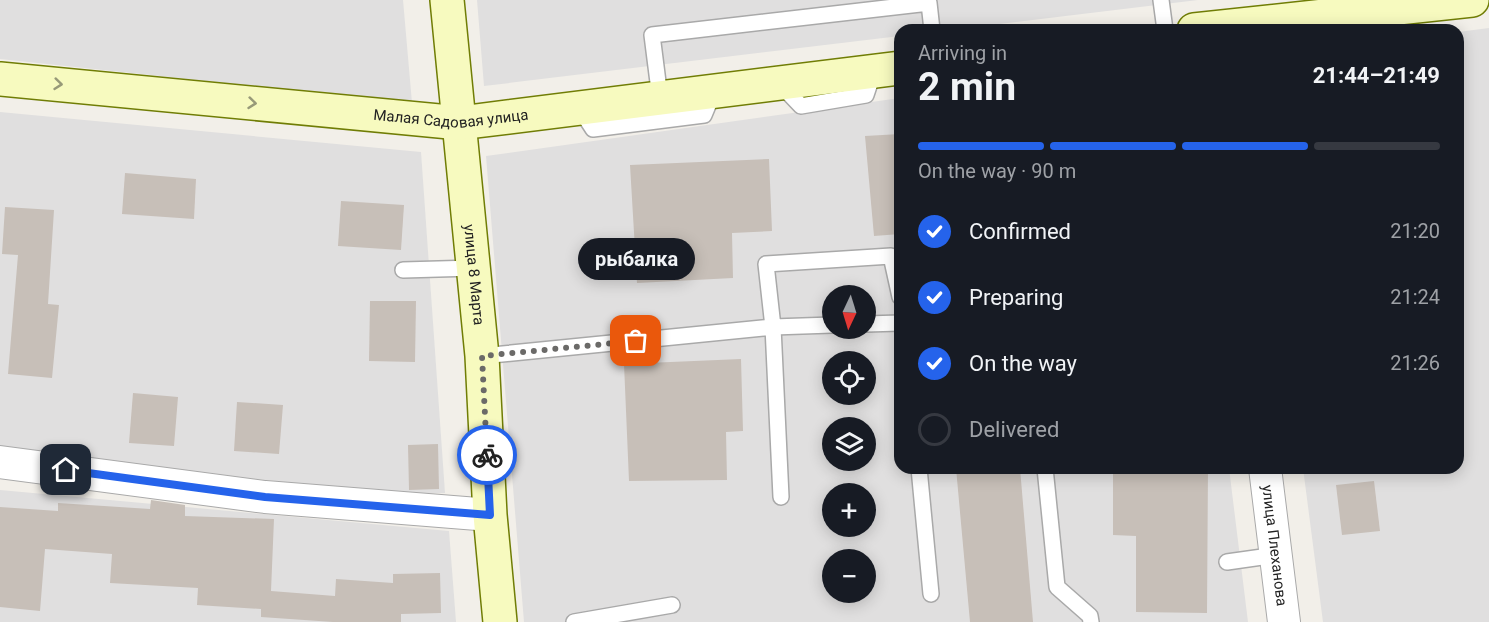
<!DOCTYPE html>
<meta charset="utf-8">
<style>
:root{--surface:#171b24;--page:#242831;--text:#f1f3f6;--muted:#9ea1a6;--line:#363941;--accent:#2563eb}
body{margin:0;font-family:Roboto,sans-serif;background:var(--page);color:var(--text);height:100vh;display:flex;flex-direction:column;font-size:22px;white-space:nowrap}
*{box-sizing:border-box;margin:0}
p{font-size:20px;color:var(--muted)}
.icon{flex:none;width:33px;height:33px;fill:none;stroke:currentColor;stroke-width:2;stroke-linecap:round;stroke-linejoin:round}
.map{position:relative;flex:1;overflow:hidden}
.side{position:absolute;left:894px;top:24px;width:570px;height:450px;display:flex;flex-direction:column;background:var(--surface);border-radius:18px;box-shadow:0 3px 15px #0003}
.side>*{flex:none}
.needle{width:39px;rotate:184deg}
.buttons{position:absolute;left:822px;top:285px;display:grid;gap:12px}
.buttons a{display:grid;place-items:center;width:54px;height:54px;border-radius:50%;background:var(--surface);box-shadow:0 3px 15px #0003;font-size:30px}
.pin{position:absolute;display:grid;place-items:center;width:51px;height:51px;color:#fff;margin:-26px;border-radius:12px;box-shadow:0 3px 9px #0006}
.courier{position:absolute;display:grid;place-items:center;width:60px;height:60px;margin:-30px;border:4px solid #2563eb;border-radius:50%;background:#fff;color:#222;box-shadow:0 2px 8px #0007}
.bubble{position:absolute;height:42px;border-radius:21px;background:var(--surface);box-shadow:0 3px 15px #0003;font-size:20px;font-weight:700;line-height:42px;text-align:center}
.overview em{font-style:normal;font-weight:700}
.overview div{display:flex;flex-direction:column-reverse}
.overview{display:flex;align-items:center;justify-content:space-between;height:102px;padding:0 24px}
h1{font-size:39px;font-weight:700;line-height:45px}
.bar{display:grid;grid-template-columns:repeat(4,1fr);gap:9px 6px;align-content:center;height:72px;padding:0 24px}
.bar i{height:8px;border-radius:4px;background:var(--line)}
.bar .current{background:var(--accent)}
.bar p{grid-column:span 4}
ol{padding:0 24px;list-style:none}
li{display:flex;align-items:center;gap:18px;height:66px}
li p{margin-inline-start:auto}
li .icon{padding:6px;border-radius:50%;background:var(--accent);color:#fff;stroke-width:4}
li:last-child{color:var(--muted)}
li i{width:33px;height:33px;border:3px solid var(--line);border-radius:50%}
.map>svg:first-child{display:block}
.residential{fill:#e0dfdf;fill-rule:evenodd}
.building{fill:#c7bfb8}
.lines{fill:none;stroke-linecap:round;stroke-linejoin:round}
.lane-casing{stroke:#a9a9a9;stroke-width:18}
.street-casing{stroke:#a9a9a9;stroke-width:34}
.secondary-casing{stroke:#707d05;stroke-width:36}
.lane{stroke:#fff;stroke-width:15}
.street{stroke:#fff;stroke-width:32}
.secondary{stroke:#f7fabf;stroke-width:33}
.oneway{stroke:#979978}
.done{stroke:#6b6a68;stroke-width:6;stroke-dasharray:0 10.8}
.route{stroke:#2563eb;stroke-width:8}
.labels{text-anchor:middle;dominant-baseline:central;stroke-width:6;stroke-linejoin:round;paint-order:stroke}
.street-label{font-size:15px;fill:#222;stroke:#fff}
</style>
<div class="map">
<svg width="1489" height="622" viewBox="0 0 1489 622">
<rect width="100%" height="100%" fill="#f2efe9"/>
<g class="residential">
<polygon points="0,0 403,0 412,103 0,59"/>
<polygon points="477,0 1198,0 949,30 900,30 900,36 484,86"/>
<polygon points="1489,28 1489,622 1323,622 1303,468 1458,468 1458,32"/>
<path d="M900 98V468H1229L1248 622H524L486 156ZM832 296H866V328H832ZM832 362H866V394H832ZM832 428H866V460H832ZM832 494H866V526H832ZM832 560H866V592H832Z"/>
<polygon points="0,112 421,152 445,493 411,494 0,455"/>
<polygon points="0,490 449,531 456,622 0,622"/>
</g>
<g class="building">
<polygon points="900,134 900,234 874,236 865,136"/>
<polygon points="769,159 772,231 732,233 733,278 637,283 630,165"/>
<polygon points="125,173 196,179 194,219 122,214"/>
<polygon points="341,201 404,205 401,250 338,246"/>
<polygon points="5,207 54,210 48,304 59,305 52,378 8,374 18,255 2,254"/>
<polygon points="370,301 416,301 415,362 369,361"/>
<polygon points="741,359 743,431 726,432 727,480 629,481 624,364"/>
<polygon points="133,393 178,397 174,446 129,443"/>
<polygon points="237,402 283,405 279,454 234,451"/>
<polygon points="438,444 439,489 409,490 408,445"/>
<polygon points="956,468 1020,468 1033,622 970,622"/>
<polygon points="1113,468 1208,468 1207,613 1136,612 1136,536 1113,535"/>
<polygon points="1374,481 1380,531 1342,535 1336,485"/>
<polygon points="151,500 185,505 185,516 274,519 271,591 335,596 336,579 393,583 393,574 440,573 441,613 401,614 401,622 333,622 261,617 261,609 197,605 198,588 110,583 112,554 45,549 40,611 0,607 0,507 58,511 58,503 150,509"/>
</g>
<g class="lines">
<g class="lane-casing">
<g id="lane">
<polyline points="1161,0 1165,30"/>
<polyline points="781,85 801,106 866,95 874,71"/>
<polyline points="660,98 652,35 929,3 932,30"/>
<polyline points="580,109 593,129 704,115 714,91"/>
<polyline points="403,270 474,268"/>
<polyline points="866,324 900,323"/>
<polyline points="832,325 773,327 766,264 891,256 900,297"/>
<polyline points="482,356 773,327 781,497"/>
<polyline points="919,468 931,594"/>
<polyline points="1045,468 1057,587 1090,616 1091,622"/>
<polyline points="1227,562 1276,555"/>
<polyline points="574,622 672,605"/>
</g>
</g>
<g class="street-casing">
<g id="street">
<polyline points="0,462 265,497 490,515"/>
<path id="s1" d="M1265 468 1284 622"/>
</g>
</g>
<g class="secondary-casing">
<g id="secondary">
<path id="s2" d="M447 0 482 356 490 515 500 622"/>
<polyline points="1194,30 1472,0"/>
<path id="s3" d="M0 79 460 123 900 68"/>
</g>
</g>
<use href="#lane" class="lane"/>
<use href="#street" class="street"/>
<use href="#secondary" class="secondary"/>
</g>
<defs><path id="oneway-chevron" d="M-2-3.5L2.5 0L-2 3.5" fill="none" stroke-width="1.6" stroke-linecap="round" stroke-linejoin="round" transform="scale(1.5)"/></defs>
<g class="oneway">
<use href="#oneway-chevron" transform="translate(58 84) rotate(6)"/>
<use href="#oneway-chevron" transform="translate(252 103) rotate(6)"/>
</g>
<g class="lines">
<polyline class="done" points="487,455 482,356 636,341"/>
<polyline class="route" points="66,470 265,497 490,515 487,455"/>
</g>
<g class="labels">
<g class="street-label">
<text stroke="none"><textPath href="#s3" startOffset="453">Малая Садовая улица</textPath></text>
<text stroke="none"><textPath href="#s2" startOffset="276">улица 8 Марта</textPath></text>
<text stroke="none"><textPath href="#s1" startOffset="78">улица Плеханова</textPath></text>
</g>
</g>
</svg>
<div class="buttons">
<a><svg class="needle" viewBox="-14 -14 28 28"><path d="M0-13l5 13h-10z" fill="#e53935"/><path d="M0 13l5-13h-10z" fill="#9ea1a6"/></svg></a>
<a><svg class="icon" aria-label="locate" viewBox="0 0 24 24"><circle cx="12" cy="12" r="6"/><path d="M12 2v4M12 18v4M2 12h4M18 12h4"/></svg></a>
<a><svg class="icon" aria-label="layers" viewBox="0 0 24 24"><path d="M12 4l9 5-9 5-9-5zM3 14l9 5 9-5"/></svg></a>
<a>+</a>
<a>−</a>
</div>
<div class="pin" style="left:636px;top:341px;background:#ea580c"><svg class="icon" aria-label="bag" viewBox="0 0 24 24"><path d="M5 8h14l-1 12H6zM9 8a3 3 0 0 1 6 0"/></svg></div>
<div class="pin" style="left:66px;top:470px;background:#1f2937"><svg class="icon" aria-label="home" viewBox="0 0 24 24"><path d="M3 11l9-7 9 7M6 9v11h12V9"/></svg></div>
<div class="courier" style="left:487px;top:455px"><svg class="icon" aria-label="bike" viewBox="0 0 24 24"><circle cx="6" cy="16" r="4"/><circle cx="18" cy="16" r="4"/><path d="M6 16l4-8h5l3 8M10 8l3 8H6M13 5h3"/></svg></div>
<div class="bubble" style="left:578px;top:238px;width:117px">рыбалка</div>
<section class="side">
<div class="overview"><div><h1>2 min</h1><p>Arriving in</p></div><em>21:44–21:49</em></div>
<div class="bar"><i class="current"></i><i class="current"></i><i class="current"></i><i></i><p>On the way · 90 m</p></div>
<ol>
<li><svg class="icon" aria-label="check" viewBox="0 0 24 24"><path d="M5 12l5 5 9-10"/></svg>Confirmed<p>21:20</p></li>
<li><svg class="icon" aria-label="check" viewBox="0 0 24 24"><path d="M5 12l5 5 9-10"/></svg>Preparing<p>21:24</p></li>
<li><svg class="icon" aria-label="check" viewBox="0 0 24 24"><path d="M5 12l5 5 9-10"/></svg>On the way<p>21:26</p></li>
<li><i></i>Delivered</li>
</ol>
</section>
</div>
